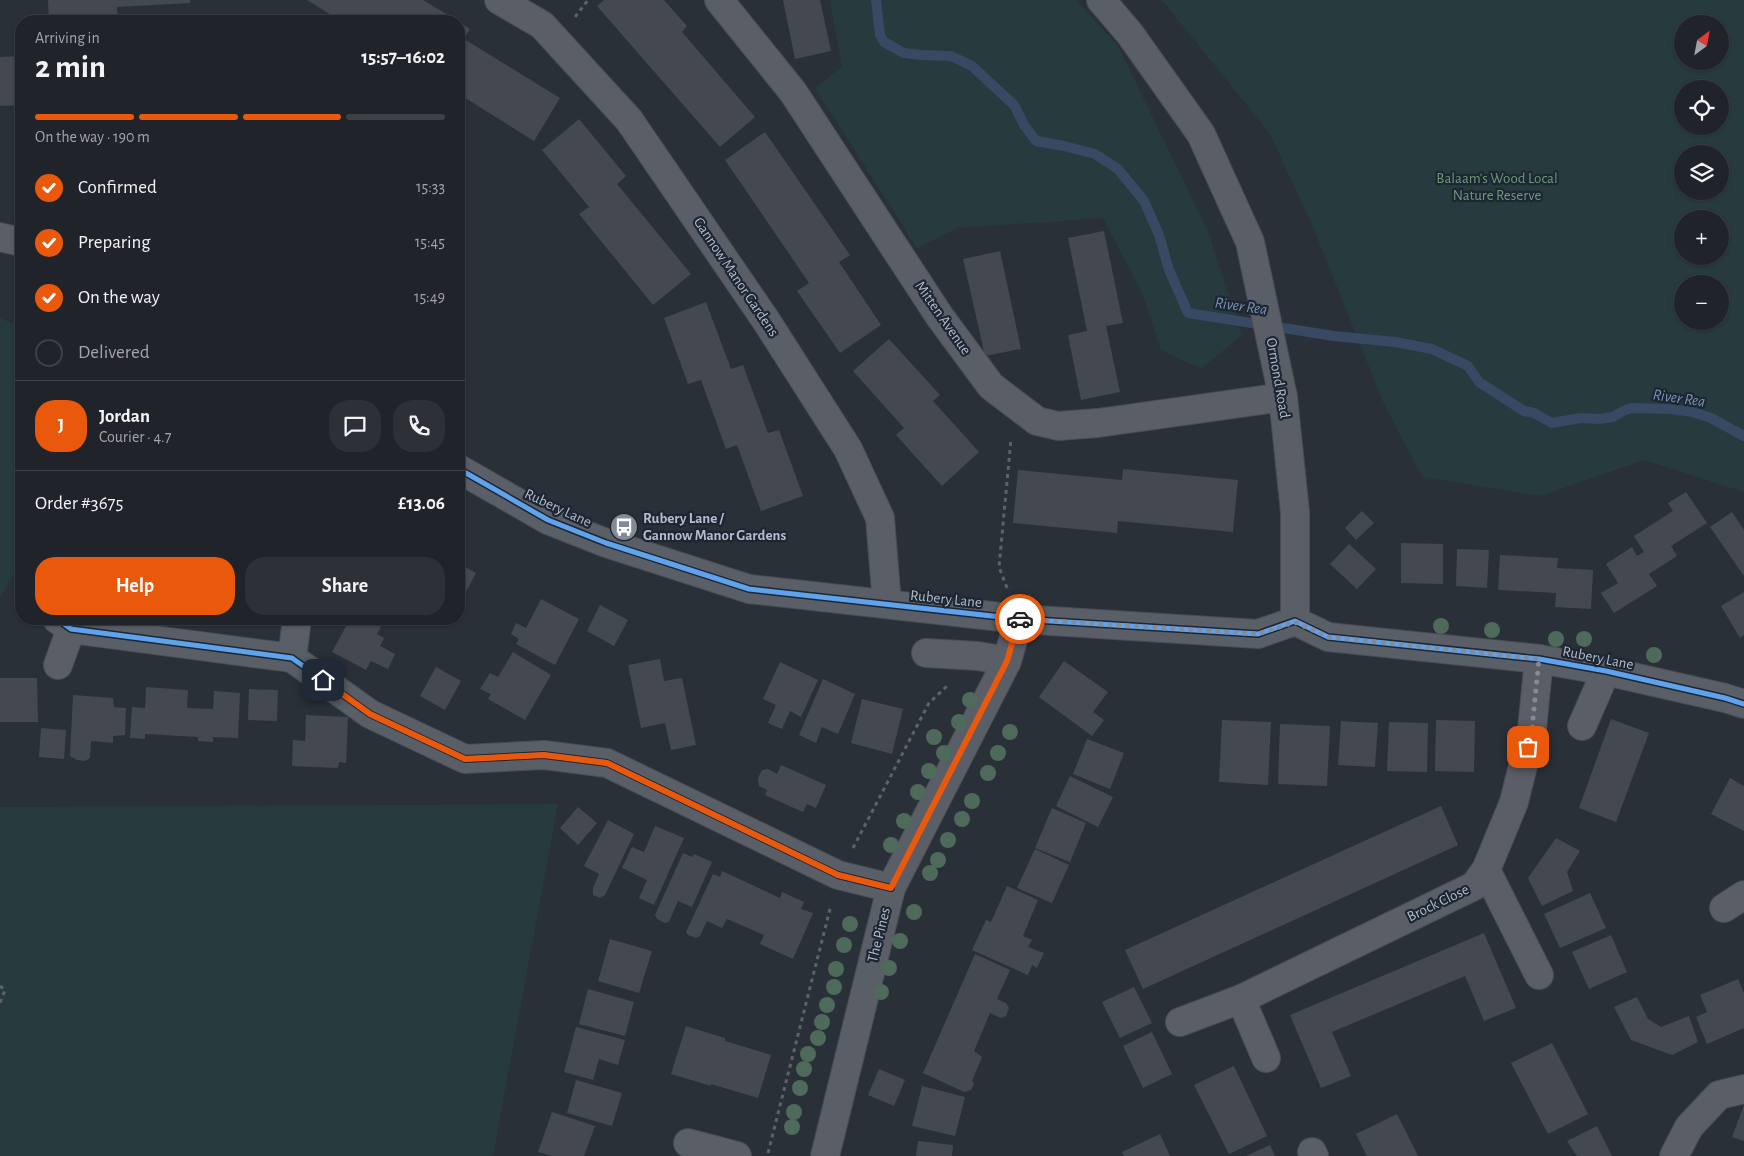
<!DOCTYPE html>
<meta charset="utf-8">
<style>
:root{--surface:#20242a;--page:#2d3036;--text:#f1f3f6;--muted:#a2a4a8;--line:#3d4147;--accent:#ea580c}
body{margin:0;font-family:"Alegreya Sans",sans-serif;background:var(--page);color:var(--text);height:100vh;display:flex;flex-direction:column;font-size:19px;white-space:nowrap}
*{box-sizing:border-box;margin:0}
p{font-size:16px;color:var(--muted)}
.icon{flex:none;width:28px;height:28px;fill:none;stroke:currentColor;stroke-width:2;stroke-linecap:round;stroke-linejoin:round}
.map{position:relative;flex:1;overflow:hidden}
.details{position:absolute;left:15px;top:15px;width:450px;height:610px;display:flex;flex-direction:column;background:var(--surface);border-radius:20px;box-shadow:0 1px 4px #0004,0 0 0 1px var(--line)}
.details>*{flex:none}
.needle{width:32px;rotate:32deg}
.controls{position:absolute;left:1674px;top:15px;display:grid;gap:10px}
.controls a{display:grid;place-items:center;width:55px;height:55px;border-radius:50%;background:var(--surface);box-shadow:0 1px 4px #0004,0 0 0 1px var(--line);font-size:25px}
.pin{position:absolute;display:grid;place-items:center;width:42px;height:42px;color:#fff;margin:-21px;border-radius:10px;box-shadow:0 2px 8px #0006}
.courier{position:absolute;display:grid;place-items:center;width:50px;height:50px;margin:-25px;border:4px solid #ea580c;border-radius:50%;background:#fff;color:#222;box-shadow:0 1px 6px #0007}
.head em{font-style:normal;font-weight:600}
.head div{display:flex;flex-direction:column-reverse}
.head{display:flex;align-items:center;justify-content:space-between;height:85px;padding:0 20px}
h1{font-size:32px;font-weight:600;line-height:38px}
.bar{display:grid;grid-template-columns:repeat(4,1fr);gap:8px 5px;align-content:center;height:60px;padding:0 20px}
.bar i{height:6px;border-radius:4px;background:var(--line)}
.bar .current{background:var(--accent)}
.bar p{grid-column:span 4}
.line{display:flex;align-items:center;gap:12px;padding:0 20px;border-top:1px solid var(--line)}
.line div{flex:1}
.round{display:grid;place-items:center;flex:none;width:52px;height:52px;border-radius:20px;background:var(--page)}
ol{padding:0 20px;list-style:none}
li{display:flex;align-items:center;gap:15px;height:55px}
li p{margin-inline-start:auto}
li .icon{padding:5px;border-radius:50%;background:var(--accent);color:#fff;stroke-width:4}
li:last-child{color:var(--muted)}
li i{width:28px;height:28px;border:2px solid var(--line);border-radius:50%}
.action{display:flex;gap:10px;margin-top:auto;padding:10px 20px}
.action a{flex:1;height:58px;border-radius:20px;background:var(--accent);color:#fff;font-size:20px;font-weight:600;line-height:58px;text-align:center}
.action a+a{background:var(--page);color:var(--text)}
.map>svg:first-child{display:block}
.green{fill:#273a3e;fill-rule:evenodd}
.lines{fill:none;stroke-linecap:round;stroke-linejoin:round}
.stream{stroke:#384963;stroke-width:10}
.building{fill:#444950}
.minor-casing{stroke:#484c53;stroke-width:30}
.path{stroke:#5d636a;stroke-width:3;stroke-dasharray:4 4;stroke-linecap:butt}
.minor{stroke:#5a5e66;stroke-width:28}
.cycleway-casing{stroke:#1d2633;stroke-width:8}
.cycleway{stroke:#60a3ed;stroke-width:5}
.tree{fill:#4e6a5a}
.done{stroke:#848b96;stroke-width:5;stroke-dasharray:0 9}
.route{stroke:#ea580c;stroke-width:6}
.labels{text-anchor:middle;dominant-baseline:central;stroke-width:4.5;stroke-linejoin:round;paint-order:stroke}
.park-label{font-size:15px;fill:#6b9a76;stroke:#1d2633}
.street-label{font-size:15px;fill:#b4bcc9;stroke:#1d2633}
.poi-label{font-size:15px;font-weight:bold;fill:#b4bcc9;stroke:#1d2633;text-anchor:start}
.water-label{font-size:16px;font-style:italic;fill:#7c92b1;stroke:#1d2633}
</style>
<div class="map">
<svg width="1744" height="1156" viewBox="0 0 1744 1156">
<rect width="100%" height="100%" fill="#2a3038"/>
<g class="green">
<polygon points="830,0 1076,0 1118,46 1207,229 1242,335 1201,369 1161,350 1143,295 1103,218 957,228 917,248 815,88 842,67"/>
<path d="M1162 0H1744V492L1644 460 1541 496 1422 477 1383 402 1313 227 1270 134ZM1682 24H1720V61H1682ZM1682 89H1720V126H1682ZM1682 154H1720V191H1682ZM1682 219H1720V256H1682ZM1682 284H1720V321H1682Z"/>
<polygon points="0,318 21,327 21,560 0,598"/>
<polygon points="558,804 493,1156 0,1156 0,807"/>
</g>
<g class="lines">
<polyline class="stream" points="876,0 880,35 884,42 904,53 921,55 951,56 972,66 1014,105 1024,125 1036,141 1064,146 1095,154 1118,169 1144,201 1159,235 1169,270 1188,313 1334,336 1395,342 1432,349 1468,366 1479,382 1524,411 1534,413 1552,423 1581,418 1599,419 1613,417 1623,411 1632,408 1671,409 1693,412 1711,418 1744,436"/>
</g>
<g class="building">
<polygon points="48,0 190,0 190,3 117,7 118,21 49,21"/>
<polygon points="307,0 423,0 458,21 358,21 354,18 352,21 341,21"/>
<polygon points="604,0 664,0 687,26 682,32 755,117 720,147 597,6"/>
<polygon points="783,0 820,0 831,51 795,59"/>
<polygon points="459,22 470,29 464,39 560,98 534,141 459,94"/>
<polygon points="21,56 21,105 0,106 0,57"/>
<polygon points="579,119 626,176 617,184 691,274 653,305 579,214 589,207 542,150"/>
<polygon points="765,132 850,255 839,262 881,325 840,353 797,291 809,283 725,160"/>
<polygon points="1104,231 1123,323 1106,326 1120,392 1081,400 1068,335 1087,331 1068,238"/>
<polygon points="1000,251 1021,349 985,356 963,259"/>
<polygon points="706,302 731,369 743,365 768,433 779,430 803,496 761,511 737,445 726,449 701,380 688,384 664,318"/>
<polygon points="889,339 940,395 933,401 979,452 942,486 896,435 904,428 853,371"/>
<polygon points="1123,469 1238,480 1233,532 1118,521 1117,533 1013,523 1018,470 1122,480"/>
<polygon points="1686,492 1707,523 1671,546 1677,556 1649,574 1657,586 1614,613 1601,593 1618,583 1606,564 1632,547 1637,556 1644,552 1634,536 1673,511 1668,503"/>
<polygon points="1362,511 1374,523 1356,540 1345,528"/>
<polygon points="1732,512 1744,530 1744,576 1710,527"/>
<polygon points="1401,543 1443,544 1443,584 1401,583"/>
<polygon points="1349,544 1376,569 1357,589 1330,564"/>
<polygon points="1457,549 1489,550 1487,588 1456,586"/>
<polygon points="1500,555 1558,558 1557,568 1593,570 1591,609 1555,607 1556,593 1498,590"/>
<polygon points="459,564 476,573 459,605"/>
<polygon points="1744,592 1744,635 1740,638 1721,606"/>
<polygon points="541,599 579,619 555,665 516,644 519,639 511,634 516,623 526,628"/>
<polygon points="600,605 628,620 614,646 587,631"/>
<polygon points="350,619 366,619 381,627 377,634 384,638 380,646 395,654 388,669 371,661 366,670 332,652"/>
<polygon points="513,652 551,675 525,720 488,699 491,694 480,689 490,673 498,677"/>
<polygon points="660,659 664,681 682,678 696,745 671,750 665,723 641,728 628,665"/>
<polygon points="1064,661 1108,692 1093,712 1104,720 1092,736 1039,697"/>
<polygon points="780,662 818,680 801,717 790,711 782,729 768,723 776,705 763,699"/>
<polygon points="436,667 461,681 445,710 420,696"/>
<polygon points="0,678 37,678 38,722 0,722"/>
<polygon points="823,679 855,694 838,734 822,727 816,743 799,735"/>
<polygon points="146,687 188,690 187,708 213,709 214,691 240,693 238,738 213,737 213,742 198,741 198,737 145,734 145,739 130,738 132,707 145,708"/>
<polygon points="249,689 278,690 277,721 248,720"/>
<polygon points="73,695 113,698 114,707 126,708 125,735 113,736 113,743 91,741 90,758 85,761 77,760 70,756"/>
<polygon points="862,699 903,709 892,754 851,743"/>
<polygon points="306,715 348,717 346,763 339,762 338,768 292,766 293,740 305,741"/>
<polygon points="1611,719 1649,733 1616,822 1579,808"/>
<polygon points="1222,720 1271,722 1268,785 1219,782"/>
<polygon points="1436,720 1475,721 1474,772 1435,771"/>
<polygon points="1341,721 1378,723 1375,767 1338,765"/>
<polygon points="1389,722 1428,723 1427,772 1387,771"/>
<polygon points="1280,724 1330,726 1327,786 1278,784"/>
<polygon points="41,728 66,730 64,759 39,757"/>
<polygon points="1087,739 1124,753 1110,789 1073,774"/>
<polygon points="781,765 826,785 816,808 807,804 803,812 765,795 767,790 759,786 758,778 762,770 768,769 777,774"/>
<polygon points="1070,776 1113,797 1098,827 1056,806"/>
<polygon points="1730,778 1744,786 1744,831 1711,814"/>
<polygon points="1441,806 1458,845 1143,989 1125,950"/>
<polygon points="578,807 597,823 578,845 560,828"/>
<polygon points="1052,808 1086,823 1070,862 1035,848"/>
<polygon points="608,820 634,834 605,895 600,898 593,895 593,888 599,874 584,866"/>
<polygon points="655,826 684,838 654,905 639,898 647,880 622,868 632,847 644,852"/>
<polygon points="1556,838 1580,851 1567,872 1573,891 1542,906 1528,878"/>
<polygon points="1035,849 1069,865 1052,903 1017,888"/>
<polygon points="683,853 692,857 694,854 712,862 692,907 678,901 669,922 665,923 657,919 655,915"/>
<polygon points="722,871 780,898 782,892 804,902 801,909 813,913 793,959 760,944 764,935 727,919 722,928 707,921 700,936 696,938 688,935 686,932 713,874 720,877"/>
<polygon points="1007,886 1038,900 1023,936 1032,940 1028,947 1044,953 1037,968 1032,965 1028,975 972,950 986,920 991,922"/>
<polygon points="1590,893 1606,928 1560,948 1544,914"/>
<polygon points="1484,933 1516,1008 1484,1021 1465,976 1332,1032 1351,1076 1321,1088 1290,1015"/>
<polygon points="1611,935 1627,972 1589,989 1572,952"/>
<polygon points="610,939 652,951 639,993 598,981"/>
<polygon points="975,954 1010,970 997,999 1006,1003 1009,1008 1006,1016 1001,1018 990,1013 974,1051 982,1057 972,1081 974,1084 971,1090 964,1092 923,1073"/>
<polygon points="1738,979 1744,993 1744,1028 1707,1044 1696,1017 1707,1012 1700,995"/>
<polygon points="1134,987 1152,1023 1120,1038 1102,1002"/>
<polygon points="588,989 634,1002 625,1036 579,1024"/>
<polygon points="1637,997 1648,1019 1661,1027 1689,1016 1698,1042 1672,1055 1631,1040 1614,1007"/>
<polygon points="686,1026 725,1038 725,1041 771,1055 758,1098 711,1084 711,1086 671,1074"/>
<polygon points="576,1027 625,1040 618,1065 599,1059 593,1080 564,1072"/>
<polygon points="1152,1032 1172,1074 1143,1088 1123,1046"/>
<polygon points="1552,1043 1588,1114 1548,1134 1511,1063"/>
<polygon points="1234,1066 1267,1136 1229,1154 1194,1085"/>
<polygon points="879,1069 905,1080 894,1106 868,1095"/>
<polygon points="576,1080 622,1093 612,1126 567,1113"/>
<polygon points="922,1086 965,1097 955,1136 912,1126"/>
<polygon points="1744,1105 1744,1141 1732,1137"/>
<polygon points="552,1112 595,1126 584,1156 552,1156 538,1152"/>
<polygon points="1397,1114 1418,1156 1367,1156 1356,1134"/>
<polygon points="1597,1126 1612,1156 1577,1156 1567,1141"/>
<polygon points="1160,1134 1170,1156 1124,1156 1122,1152"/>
<polygon points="918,1141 953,1145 952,1156 916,1156"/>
<polygon points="1270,1145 1275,1156 1246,1156"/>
</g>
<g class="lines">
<g class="minor-casing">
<g id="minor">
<polyline points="499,0 542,25 629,120 767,322 848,449 880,518 887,604"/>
<polyline points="719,0 793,92 940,317 991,386 1037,421 1058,426 1098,423 1283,397"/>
<polyline points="1101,0 1130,34 1201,134 1250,242 1283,397 1295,512 1295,621"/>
<polyline points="0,237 21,242"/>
<polyline points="459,469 548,520 606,543 749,589 1019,619 1258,634 1295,621 1328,637 1539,659 1606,671 1725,698 1744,704"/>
<polyline points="57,619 71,629 292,658 370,714 465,759 544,755 607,763 838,875 891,888"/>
<polyline points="926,653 978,656 1007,661"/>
<polyline points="292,658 297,619"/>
<polyline points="58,665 71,629"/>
<polyline points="1582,726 1606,671"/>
<polyline points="1486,870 1539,975"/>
<polyline points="1724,908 1744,895"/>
<polyline points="1241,999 1266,1058"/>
<polyline points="1180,1022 1241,999 1474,886 1486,870 1514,802 1532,729 1539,659"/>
<polyline points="688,1143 737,1156"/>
<polyline points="1312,1152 1314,1156"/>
<polyline points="825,1156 891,888 1007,661 1019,619"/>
<polyline points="1674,1156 1689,1127 1719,1095 1744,1089"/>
</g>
</g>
<g class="path">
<polyline points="575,17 588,0"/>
<polyline points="1007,588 999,567 1011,439"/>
<polyline points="853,848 929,703 947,686"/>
<polyline points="0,986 5,990 0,1003"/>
<polyline points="768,1153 831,905"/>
</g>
<use href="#minor" class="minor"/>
<g class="cycleway-casing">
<g id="cycleway">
<polyline points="459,469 548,520 606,543 749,589 1019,619 1258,634 1295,621 1328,637 1539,659 1606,671 1725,698 1744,704"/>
<polyline points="57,619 71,629 292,658 370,714 465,759 544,755 607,763 838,875 891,888"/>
</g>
</g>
<use href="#cycleway" class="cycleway"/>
</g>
<g class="tree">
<circle cx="1441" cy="626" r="8"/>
<circle cx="1492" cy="630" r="8"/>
<circle cx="1556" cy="639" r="8"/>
<circle cx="1584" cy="639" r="8"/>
<circle cx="1654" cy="655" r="8"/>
<circle cx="970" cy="700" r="8"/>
<circle cx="959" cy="722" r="8"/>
<circle cx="1010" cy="732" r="8"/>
<circle cx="934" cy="737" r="8"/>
<circle cx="944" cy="753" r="8"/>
<circle cx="998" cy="753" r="8"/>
<circle cx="929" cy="771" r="8"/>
<circle cx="988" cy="773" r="8"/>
<circle cx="918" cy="792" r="8"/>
<circle cx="972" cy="801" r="8"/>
<circle cx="962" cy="819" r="8"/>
<circle cx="904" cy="821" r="8"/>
<circle cx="948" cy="840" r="8"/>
<circle cx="891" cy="845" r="8"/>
<circle cx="938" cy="860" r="8"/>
<circle cx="930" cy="873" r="8"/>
<circle cx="914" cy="912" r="8"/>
<circle cx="850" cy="924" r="8"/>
<circle cx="900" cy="941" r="8"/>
<circle cx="844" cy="945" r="8"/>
<circle cx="889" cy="968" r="8"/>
<circle cx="836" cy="969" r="8"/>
<circle cx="834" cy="987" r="8"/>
<circle cx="881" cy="992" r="8"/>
<circle cx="827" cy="1005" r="8"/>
<circle cx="822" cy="1022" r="8"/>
<circle cx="818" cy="1038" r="8"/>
<circle cx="808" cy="1054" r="8"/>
<circle cx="804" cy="1069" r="8"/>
<circle cx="800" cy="1088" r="8"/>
<circle cx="794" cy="1112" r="8"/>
<circle cx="792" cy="1127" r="8"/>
</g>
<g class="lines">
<polyline class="done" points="1020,619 1258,634 1295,622 1328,637 1539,659 1532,729 1528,747"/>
<polyline class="route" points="323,680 370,714 465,759 544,755 607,763 838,875 891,888 1007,661 1019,619 1020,619"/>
</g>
<defs>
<g id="bus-disc" transform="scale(1.4375)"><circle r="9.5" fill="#848b96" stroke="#1d2633"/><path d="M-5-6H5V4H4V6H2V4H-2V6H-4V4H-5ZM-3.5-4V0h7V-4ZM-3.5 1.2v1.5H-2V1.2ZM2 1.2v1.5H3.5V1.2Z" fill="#fff"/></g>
</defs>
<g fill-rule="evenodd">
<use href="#bus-disc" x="624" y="527"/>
</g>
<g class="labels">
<g class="park-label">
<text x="1497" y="178">Balaam's Wood Local<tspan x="1497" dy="17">Nature Reserve</tspan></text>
</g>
<g class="street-label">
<text transform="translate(736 277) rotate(56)">Gannow Manor Gardens</text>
<text transform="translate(943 318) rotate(55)">Mitten Avenue</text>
<text transform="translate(1278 378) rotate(80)">Ormond Road</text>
<text transform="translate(558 508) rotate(25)">Rubery Lane</text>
<text transform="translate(946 599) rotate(6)">Rubery Lane</text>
<text transform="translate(1598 658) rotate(11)">Rubery Lane</text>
<text transform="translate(1438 903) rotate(-26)">Brock Close</text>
<text transform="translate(879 935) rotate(-76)">The Pines</text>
</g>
<g class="poi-label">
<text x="643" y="518">Rubery Lane /<tspan x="643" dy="17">Gannow Manor Gardens</tspan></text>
</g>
<g class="water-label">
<text transform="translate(1241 306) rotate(8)">River Rea</text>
<text transform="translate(1679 398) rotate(8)">River Rea</text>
</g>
</g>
</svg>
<div class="controls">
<a><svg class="needle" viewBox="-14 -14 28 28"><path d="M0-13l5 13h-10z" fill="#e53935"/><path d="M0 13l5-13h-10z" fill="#a2a4a8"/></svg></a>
<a><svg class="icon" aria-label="locate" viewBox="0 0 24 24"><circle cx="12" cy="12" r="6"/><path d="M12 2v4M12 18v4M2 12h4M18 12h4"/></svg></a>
<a><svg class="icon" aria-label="layers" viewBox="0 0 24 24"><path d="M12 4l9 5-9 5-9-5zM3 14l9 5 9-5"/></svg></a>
<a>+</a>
<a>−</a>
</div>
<div class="pin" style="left:1528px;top:747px;background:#ea580c"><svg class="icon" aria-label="bag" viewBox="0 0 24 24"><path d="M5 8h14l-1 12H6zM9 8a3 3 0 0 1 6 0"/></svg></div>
<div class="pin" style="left:323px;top:680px;background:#1f2937"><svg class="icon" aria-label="home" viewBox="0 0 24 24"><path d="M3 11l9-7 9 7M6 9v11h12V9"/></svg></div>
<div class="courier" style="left:1020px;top:619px"><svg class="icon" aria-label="car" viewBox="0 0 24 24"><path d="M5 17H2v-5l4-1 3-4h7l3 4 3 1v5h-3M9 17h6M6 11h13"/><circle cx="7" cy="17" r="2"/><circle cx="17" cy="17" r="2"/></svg></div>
<section class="details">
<div class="head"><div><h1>2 min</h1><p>Arriving in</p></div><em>15:57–16:02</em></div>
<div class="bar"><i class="current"></i><i class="current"></i><i class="current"></i><i></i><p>On the way · 190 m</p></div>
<ol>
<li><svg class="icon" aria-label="check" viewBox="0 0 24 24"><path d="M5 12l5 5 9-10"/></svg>Confirmed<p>15:33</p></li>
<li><svg class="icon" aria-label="check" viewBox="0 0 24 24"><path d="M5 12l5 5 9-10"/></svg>Preparing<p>15:45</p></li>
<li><svg class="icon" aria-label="check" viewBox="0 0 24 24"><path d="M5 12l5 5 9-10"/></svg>On the way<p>15:49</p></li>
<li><i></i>Delivered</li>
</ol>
<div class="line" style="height:90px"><b class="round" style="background:var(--accent);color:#fff">J</b><div><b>Jordan</b><p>Courier · 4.7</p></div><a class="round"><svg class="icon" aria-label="chat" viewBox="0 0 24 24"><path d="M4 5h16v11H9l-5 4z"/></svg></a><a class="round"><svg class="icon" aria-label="phone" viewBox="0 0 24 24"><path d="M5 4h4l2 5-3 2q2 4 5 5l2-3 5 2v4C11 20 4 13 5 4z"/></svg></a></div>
<div class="line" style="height:65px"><div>Order #3675</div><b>£13.06</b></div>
<div class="action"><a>Help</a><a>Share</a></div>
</section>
</div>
